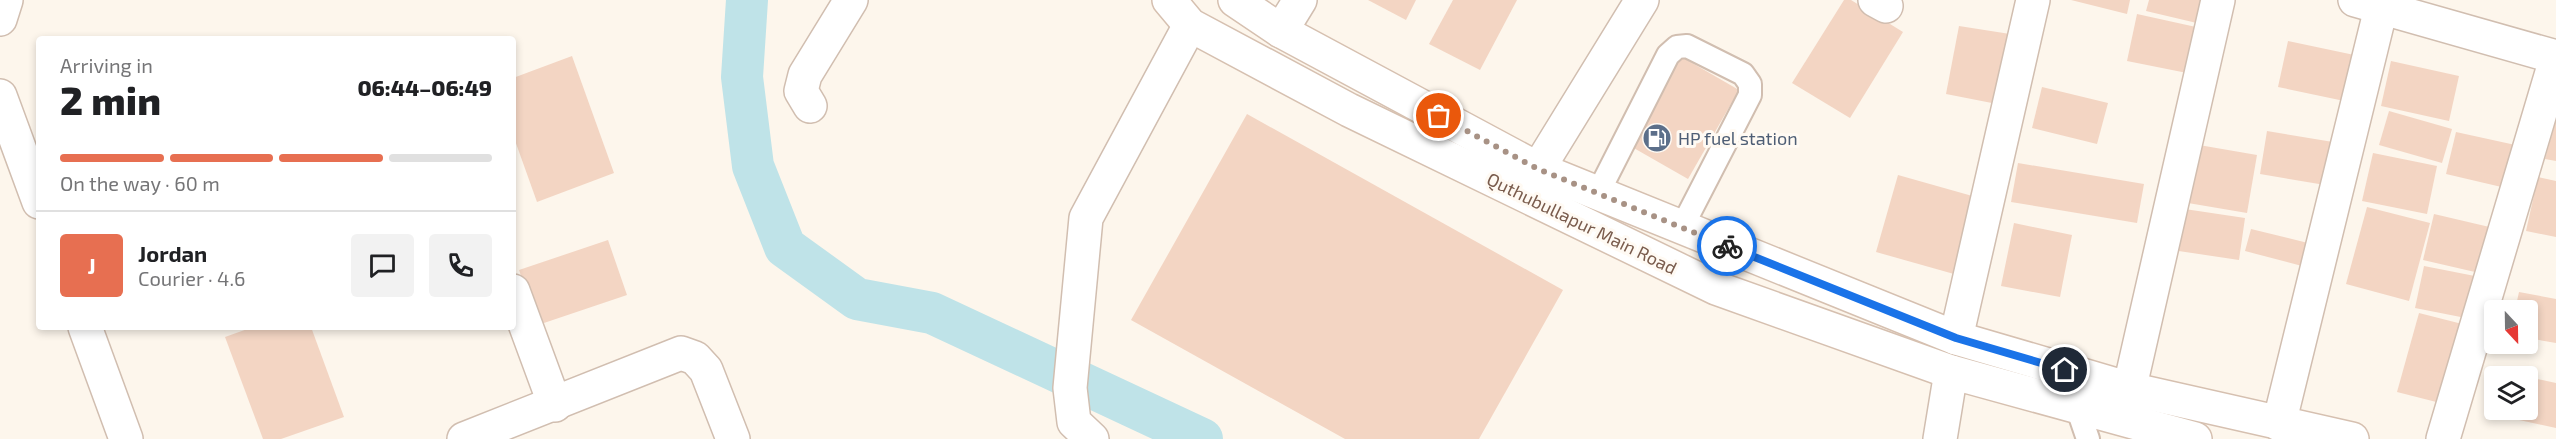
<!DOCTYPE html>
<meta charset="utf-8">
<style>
:root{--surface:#fff;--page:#f2f2f2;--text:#202124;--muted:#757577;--line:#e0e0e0;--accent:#e76f51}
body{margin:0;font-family:"Exo 2",sans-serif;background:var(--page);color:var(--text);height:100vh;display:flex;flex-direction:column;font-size:22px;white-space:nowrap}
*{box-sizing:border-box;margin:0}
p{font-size:20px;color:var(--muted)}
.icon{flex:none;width:33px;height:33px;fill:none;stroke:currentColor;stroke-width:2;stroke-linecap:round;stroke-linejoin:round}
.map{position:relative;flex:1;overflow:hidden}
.side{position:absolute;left:36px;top:36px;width:480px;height:294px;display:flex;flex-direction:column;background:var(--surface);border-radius:6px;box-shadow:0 3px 9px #0003}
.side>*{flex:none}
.needle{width:39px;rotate:158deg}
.tools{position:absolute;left:2484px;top:300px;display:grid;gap:12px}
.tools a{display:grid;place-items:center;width:54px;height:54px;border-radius:6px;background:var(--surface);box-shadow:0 3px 9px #0003;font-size:30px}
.pin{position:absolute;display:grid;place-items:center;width:51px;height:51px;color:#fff;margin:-26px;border:3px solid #fff;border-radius:50%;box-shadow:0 2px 6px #0007}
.courier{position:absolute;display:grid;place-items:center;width:60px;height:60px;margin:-30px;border:4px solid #1a73e8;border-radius:50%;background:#fff;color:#222;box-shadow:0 2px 8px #0007}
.overview em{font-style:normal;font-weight:800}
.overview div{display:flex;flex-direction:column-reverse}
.overview{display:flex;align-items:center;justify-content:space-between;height:102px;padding:0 24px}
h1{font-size:39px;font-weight:800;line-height:45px}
.bar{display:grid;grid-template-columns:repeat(4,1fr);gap:9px 6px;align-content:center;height:72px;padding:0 24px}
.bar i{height:8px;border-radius:4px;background:var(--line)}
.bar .on{background:var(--accent)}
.bar p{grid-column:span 4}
.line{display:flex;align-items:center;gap:15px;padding:0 24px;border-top:2px solid var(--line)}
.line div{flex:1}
.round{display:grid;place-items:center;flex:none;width:63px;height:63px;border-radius:6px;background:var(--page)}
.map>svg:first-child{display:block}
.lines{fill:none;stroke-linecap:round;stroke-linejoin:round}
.canal{stroke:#bfe3e8;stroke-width:42}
.building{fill:#f3d5c3}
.service-casing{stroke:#d1beb0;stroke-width:26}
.minor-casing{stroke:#d1beb0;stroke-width:36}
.secondary-casing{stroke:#d6c0b0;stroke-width:36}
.service{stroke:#fff;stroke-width:22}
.minor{stroke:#fff;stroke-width:33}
.secondary{stroke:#fff;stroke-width:33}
.done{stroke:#a89285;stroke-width:6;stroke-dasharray:0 10.8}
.route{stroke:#1a73e8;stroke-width:8}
.labels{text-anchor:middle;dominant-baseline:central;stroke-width:6;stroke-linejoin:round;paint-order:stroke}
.service-label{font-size:18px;fill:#4e5e75;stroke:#fffaf3;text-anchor:start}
.street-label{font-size:18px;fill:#7a5c4d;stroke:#fffaf3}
</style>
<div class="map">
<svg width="2556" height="439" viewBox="0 0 2556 439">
<rect width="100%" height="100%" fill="#fdf6ec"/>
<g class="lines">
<polyline class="canal" points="747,0 742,77 753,166 785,247 857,299 932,313 1202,439"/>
</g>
<g class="building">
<polygon points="1368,0 1416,0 1406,20"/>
<polygon points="1453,0 1517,0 1480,70 1429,44"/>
<polygon points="1844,0 1851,0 1903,32 1850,118 1792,83"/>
<polygon points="2071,0 2130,0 2127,14"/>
<polygon points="2149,0 2206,0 2201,24 2146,11"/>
<polygon points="2137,14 2196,27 2187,73 2127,61"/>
<polygon points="1959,26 2010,34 1997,104 1946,94"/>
<polygon points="2288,41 2359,56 2349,102 2278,87"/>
<polygon points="572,56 614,173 537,202 513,135 513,78"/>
<polygon points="1680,56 1739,90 1688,179 1632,147"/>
<polygon points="2391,61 2459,76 2449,121 2381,106"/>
<polygon points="2042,87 2108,103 2097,144 2032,128"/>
<polygon points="2389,111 2452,129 2442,163 2379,145"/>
<polygon points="1247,114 1563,290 1479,439 1345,439 1131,320"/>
<polygon points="2556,120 2556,161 2545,159"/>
<polygon points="2267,131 2333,142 2325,185 2260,174"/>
<polygon points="2456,132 2520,146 2510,189 2446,174"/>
<polygon points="2199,145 2257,155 2247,213 2188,203"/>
<polygon points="2373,153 2437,166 2427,214 2362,201"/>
<polygon points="2018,163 2144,184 2137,223 2011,202"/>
<polygon points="1898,175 1983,199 1961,276 1876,252"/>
<polygon points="2538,177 2556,181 2556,237 2526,231"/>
<polygon points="2367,207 2430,223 2409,301 2346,284"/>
<polygon points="2178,208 2245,218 2239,260 2172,250"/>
<polygon points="2434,214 2498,229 2488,275 2423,260"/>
<polygon points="2014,223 2072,235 2060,297 2001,286"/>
<polygon points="2251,229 2308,243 2302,266 2245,251"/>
<polygon points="608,240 627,295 538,325 519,270"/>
<polygon points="2424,266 2485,278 2476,320 2415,308"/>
<polygon points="2519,292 2556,299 2556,343 2528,338 2528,310 2515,310"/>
<polygon points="2419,313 2474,327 2452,406 2397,392"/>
<polygon points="253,327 311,327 344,417 281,439 263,439 225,337"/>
<polygon points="2528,377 2556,383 2556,428 2510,418 2512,410 2528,410"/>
</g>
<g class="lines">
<g class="service-casing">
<g id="service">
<polyline points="1598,193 1668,55 1677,47 1687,46 1743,74 1750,84 1750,95 1682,227"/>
<polyline points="2077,407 2088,439"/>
</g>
</g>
<g class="minor-casing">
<g id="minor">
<polyline points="1875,0 1886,6"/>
<polyline points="2355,0 2556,57"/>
<polyline points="0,19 6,0"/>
<polyline points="1281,31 1300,0"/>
<polyline points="0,96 39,202"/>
<polyline points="810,106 801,91 805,75 851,0"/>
<polyline points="1538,169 1642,0"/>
<polyline points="513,291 555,405"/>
<polyline points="85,327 126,439"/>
<polyline points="1956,338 2033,0"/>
<polyline points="2123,417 2218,0"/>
<polyline points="2279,424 2383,0"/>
<polyline points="464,439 681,353 695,358 706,370 733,439"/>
<polyline points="1092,439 1074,422 1070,388 1086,218 1190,25"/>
<polyline points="1940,439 1951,372"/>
<polyline points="2443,439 2556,59"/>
</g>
</g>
<g class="secondary-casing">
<g id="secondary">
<polyline points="1169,0 1190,25 1349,110 1716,288 1951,372 2195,439"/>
<polyline points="1235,0 1281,31 1538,169 1956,338 2130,389 2352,439"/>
</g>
</g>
<use href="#service" class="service"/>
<use href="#minor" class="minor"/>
<use href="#secondary" class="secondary"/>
</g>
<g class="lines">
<polyline class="done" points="1439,116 1538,169 1727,246"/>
<polyline class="route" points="1727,246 1956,338 2065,370"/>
</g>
<defs>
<g id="fuel-disc" transform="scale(1.5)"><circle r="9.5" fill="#5c6f8a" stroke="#fffaf3"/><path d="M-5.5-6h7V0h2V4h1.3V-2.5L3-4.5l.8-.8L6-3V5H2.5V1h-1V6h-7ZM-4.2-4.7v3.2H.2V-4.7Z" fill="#fff"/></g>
</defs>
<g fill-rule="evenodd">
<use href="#fuel-disc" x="1657" y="138"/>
</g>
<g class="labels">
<g class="service-label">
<text x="1678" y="138">HP fuel station</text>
</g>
<g class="street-label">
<text transform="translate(1582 223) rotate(26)">Quthubullapur Main Road</text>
</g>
</g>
</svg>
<div class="tools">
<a><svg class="needle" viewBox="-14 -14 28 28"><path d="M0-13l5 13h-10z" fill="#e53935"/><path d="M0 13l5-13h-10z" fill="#757577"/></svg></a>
<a><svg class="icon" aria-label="layers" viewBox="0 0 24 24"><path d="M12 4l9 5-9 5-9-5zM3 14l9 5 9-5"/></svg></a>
</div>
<div class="pin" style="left:1439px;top:116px;background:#ea580c"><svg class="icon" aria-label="bag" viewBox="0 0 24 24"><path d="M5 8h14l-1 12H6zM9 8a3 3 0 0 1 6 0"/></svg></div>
<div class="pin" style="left:2065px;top:370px;background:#1f2937"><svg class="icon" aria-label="home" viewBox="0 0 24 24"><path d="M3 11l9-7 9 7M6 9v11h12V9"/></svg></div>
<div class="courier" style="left:1727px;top:246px"><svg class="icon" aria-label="bike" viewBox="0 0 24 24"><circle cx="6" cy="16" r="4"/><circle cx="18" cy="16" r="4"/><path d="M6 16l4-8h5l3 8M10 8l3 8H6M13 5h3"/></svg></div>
<section class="side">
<div class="overview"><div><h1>2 min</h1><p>Arriving in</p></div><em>06:44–06:49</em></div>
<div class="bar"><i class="on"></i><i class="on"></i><i class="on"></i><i></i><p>On the way · 60 m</p></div>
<div class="line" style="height:108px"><b class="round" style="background:var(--accent);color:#fff">J</b><div><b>Jordan</b><p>Courier · 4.6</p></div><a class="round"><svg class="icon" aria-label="chat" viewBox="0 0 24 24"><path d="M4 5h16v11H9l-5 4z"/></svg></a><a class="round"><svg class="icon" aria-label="phone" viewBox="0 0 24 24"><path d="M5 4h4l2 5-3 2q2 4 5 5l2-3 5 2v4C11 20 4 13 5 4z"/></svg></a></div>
</section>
</div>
